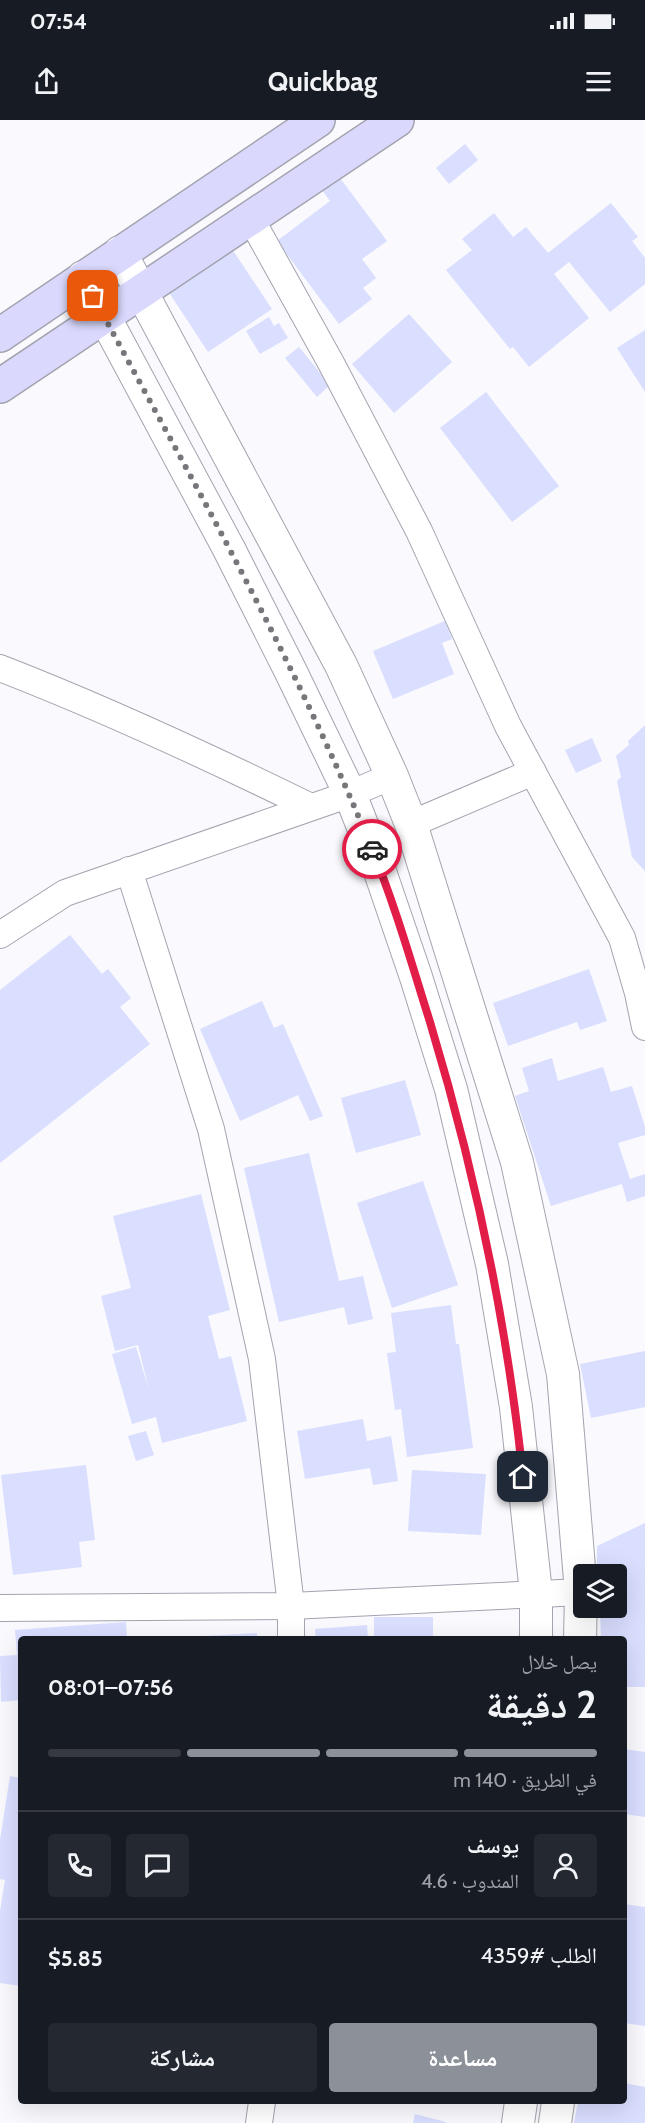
<!DOCTYPE html>
<html lang="ar">
<meta charset="utf-8">
<style>
:root{--surface:#171b24;--page:#242831;--text:#f1f3f6;--muted:#9ea1a6;--line:#363941;--accent:#8c9099}
body{margin:0;font-family:Cabin,"Noto Naskh Arabic",sans-serif;background:var(--page);color:var(--text);direction:rtl;height:100vh;display:flex;flex-direction:column;font-size:22px;white-space:nowrap}
*{box-sizing:border-box;margin:0}
p{font-size:20px;color:var(--muted)}
.icon{flex:none;width:33px;height:33px;fill:none;stroke:currentColor;stroke-width:2;stroke-linecap:round;stroke-linejoin:round}
.map{position:relative;flex:1;overflow:hidden;direction:ltr}
.panel{position:absolute;left:18px;top:1516px;width:609px;height:468px;display:flex;flex-direction:column;background:var(--surface);border-radius:6px;box-shadow:0 6px 24px #0002;direction:rtl}
.panel>*{flex:none}
.buttons{position:absolute;left:573px;top:1444px;display:grid;gap:12px}
.buttons a{display:grid;place-items:center;width:54px;height:54px;border-radius:6px;background:var(--surface);box-shadow:0 6px 24px #0002;font-size:30px}
.pin{position:absolute;display:grid;place-items:center;width:51px;height:51px;color:#fff;margin:-26px;border-radius:12px;box-shadow:0 3px 9px #0006}
.courier{position:absolute;display:grid;place-items:center;width:60px;height:60px;margin:-30px;border:4px solid #e11d48;border-radius:50%;background:#fff;color:#222;box-shadow:0 2px 8px #0007}
.headline em{font-style:normal;font-weight:700}
.headline div{display:flex;flex-direction:column-reverse}
.headline{display:flex;align-items:center;justify-content:space-between;height:102px;padding:0 30px}
h1{font-size:39px;font-weight:700;line-height:45px}
.bar{display:grid;grid-template-columns:repeat(4,1fr);gap:9px 6px;align-content:center;height:72px;padding:0 30px}
.bar i{height:8px;border-radius:4px;background:var(--line)}
.bar .selected{background:var(--accent)}
.bar p{grid-column:span 4}
.line{display:flex;align-items:center;gap:15px;padding:0 30px;border-top:2px solid var(--line)}
.line div{flex:1}
.round{display:grid;place-items:center;flex:none;width:63px;height:63px;border-radius:6px;background:var(--page)}
.button{display:flex;gap:12px;margin-top:auto;padding:12px 30px}
.button a{flex:1;height:69px;border-radius:6px;background:var(--accent);color:#fff;font-size:24px;font-weight:700;line-height:69px;text-align:center}
.button a+a{background:var(--page);color:var(--text)}
.status{display:flex;justify-content:space-between;align-items:center;height:42px;padding:0 30px;background:var(--surface);direction:ltr}
.status svg{height:16px;fill:currentColor}
header{display:flex;justify-content:space-between;align-items:center;height:78px;padding:0 30px;background:var(--surface);font-size:27px;font-weight:700}
.map>svg:first-child{display:block}
.building{fill:#dadeff}
.lines{fill:none;stroke-linecap:round;stroke-linejoin:round}
.minor-casing{stroke:#a3a4af;stroke-width:28}
.tertiary-casing{stroke:#a3a4af;stroke-width:34}
.secondary-casing{stroke:#a3a4af;stroke-width:36}
.minor{stroke:#fff;stroke-width:26}
.tertiary{stroke:#fff;stroke-width:32}
.secondary{stroke:#dad9fd;stroke-width:33}
.done{stroke:#76767b;stroke-width:6;stroke-dasharray:0 10.8}
.route{stroke:#e11d48;stroke-width:8}
</style>
<div class="status"><b>07:54</b><svg viewBox="0 0 49 12"><path d="M0 12V9h3v3zM5 12V6h3v6zM10 12V3h3v9zM15 12V0h3v12zM26 1h20v11H26zM47 4h2v5h-2z"/></svg></div>
<header><svg class="icon" aria-label="menu" viewBox="0 0 24 24"><path d="M4 6h16M4 12h16M4 18h16"/></svg>Quickbag<svg class="icon" aria-label="share" viewBox="0 0 24 24"><path d="M12 15V3M7 8l5-5 5 5M5 13v7h14v-7"/></svg></header>
<div class="map">
<svg width="645" height="2003" viewBox="0 0 645 2003">
<rect width="100%" height="100%" fill="#f9f9fe"/>
<g class="building">
<polygon points="465,24 478,40 449,64 436,48"/>
<polygon points="334,50 387,121 362,139 376,158 363,168 372,179 339,204 277,121 330,81 317,63"/>
<polygon points="611,83 638,117 632,121 645,138 645,164 610,192 569,142 554,154 589,198 529,247 513,227 510,229 446,150 472,130 462,119 494,93 513,117 526,107 548,133"/>
<polygon points="232,129 272,189 208,232 168,171"/>
<polygon points="409,194 452,242 394,293 352,244"/>
<polygon points="269,197 274,206 279,203 288,218 260,234 246,211"/>
<polygon points="645,210 645,272 617,228"/>
<polygon points="299,227 330,265 317,277 285,238"/>
<polygon points="486,272 559,366 512,402 440,308"/>
<polygon points="445,501 452,519 442,523 454,554 393,579 373,531"/>
<polygon points="645,605 645,751 632,737 617,661 621,657 616,636 629,625 628,621"/>
<polygon points="592,618 602,641 576,653 565,630"/>
<polygon points="70,815 102,854 108,849 131,878 120,887 150,924 0,1043 0,870"/>
<polygon points="589,849 607,901 580,910 577,902 508,926 493,883"/>
<polygon points="262,881 274,908 283,904 323,996 310,1001 298,975 240,1001 200,909"/>
<polygon points="552,938 558,961 603,947 611,972 632,966 645,1007 645,1015 618,1023 630,1059 645,1054 645,1076 627,1082 622,1064 551,1086 515,976 529,971 522,948"/>
<polygon points="405,960 421,1015 356,1033 341,978"/>
<polygon points="309,1033 339,1161 363,1156 373,1199 348,1205 344,1187 279,1202 244,1048"/>
<polygon points="423,1061 458,1165 392,1188 357,1083"/>
<polygon points="201,1074 230,1190 208,1196 219,1239 231,1236 247,1301 162,1323 156,1297 132,1304 112,1234 136,1227 149,1270 138,1225 115,1231 101,1176 131,1168 113,1096"/>
<polygon points="451,1185 456,1224 459,1224 473,1328 407,1337 401,1289 395,1290 387,1233 396,1232 391,1193"/>
<polygon points="645,1231 645,1287 591,1298 580,1244"/>
<polygon points="363,1299 367,1321 391,1316 398,1361 373,1365 370,1348 305,1359 297,1311"/>
<polygon points="146,1311 154,1335 136,1341 128,1316"/>
<polygon points="86,1345 95,1420 79,1422 82,1447 13,1455 1,1355"/>
<polygon points="412,1350 486,1354 481,1415 408,1411"/>
<polygon points="645,1403 645,1567 624,1567 624,1520 601,1520 600,1488 616,1488 616,1455 597,1455 597,1426"/>
<rect x="374" y="1497" width="59" height="23"/>
<polygon points="126,1502 127,1520 21,1520 21,1580 1,1582 0,1536 17,1535 15,1510"/>
<polygon points="367,1505 368,1520 316,1520 315,1509"/>
<polygon points="257,1513 257,1520 188,1520 188,1517"/>
<polygon points="624,1629 645,1632 645,1697 624,1694"/>
<polygon points="10,1656 21,1658 21,1866 0,1863 0,1791 5,1760 0,1759 0,1720"/>
<polygon points="624,1784 645,1787 645,1906 624,1903"/>
<polygon points="624,1963 645,1967 645,2003 574,2003 578,1982 624,1982"/>
<polygon points="415,1994 446,2002 446,2003 413,2003"/>
</g>
<g class="lines">
<g class="minor-casing">
<g id="minor">
<polyline points="251,99 331,243 419,411 508,606 622,818 638,873 645,907"/>
<path d="M0 548C106 589 209 637 311 687"/>
<polyline points="411,704 533,652"/>
<polyline points="129,750 211,1009 262,1239 291,1486 291,1520"/>
<polyline points="0,815 65,773 350,674 392,656"/>
<polyline points="0,1488 291,1486 581,1472"/>
<polyline points="259,2003 262,1982"/>
</g>
</g>
<g class="tertiary-casing">
<g id="tertiary">
<polyline points="120,132 341,545 392,656 411,704 517,1042 563,1254 581,1472 580,1520"/>
<polyline points="83,157 229,429 291,552 350,674 376,740 416,857 451,969 492,1144 516,1287 536,1473 536,1520"/>
<polyline points="518,2003 521,1982"/>
<polyline points="555,2003 558,1982"/>
</g>
</g>
<g class="secondary-casing">
<g id="secondary">
<polyline points="0,215 318,0"/>
<polyline points="0,266 397,0"/>
</g>
</g>
<use href="#minor" class="minor"/>
<use href="#tertiary" class="tertiary"/>
<use href="#secondary" class="secondary"/>
</g>
<g class="lines">
<path class="done" d="M93 176C191 358 294 538 372 729"/>
<path class="route" d="M372 729C395 785 412 845 430 902 475 1051 507 1203 523 1357"/>
</g>
</svg>
<div class="buttons">
<a><svg class="icon" aria-label="layers" viewBox="0 0 24 24"><path d="M12 4l9 5-9 5-9-5zM3 14l9 5 9-5"/></svg></a>
</div>
<div class="pin" style="left:93px;top:176px;background:#ea580c"><svg class="icon" aria-label="bag" viewBox="0 0 24 24"><path d="M5 8h14l-1 12H6zM9 8a3 3 0 0 1 6 0"/></svg></div>
<div class="pin" style="left:523px;top:1357px;background:#1f2937"><svg class="icon" aria-label="home" viewBox="0 0 24 24"><path d="M3 11l9-7 9 7M6 9v11h12V9"/></svg></div>
<div class="courier" style="left:372px;top:729px"><svg class="icon" aria-label="car" viewBox="0 0 24 24"><path d="M5 17H2v-5l4-1 3-4h7l3 4 3 1v5h-3M9 17h6M6 11h13"/><circle cx="7" cy="17" r="2"/><circle cx="17" cy="17" r="2"/></svg></div>
<section class="panel">
<div class="headline"><div><h1>2 دقيقة</h1><p>يصل خلال</p></div><em>07:56–08:01</em></div>
<div class="bar"><i class="selected"></i><i class="selected"></i><i class="selected"></i><i></i><p>في الطريق · 140 m</p></div>
<div class="line" style="height:108px"><a class="round"><svg class="icon" aria-label="person" viewBox="0 0 24 24"><circle cx="12" cy="8" r="4"/><path d="M4 21q1-7 8-7t8 7"/></svg></a><div><b>يوسف</b><p>المندوب · 4.6</p></div><a class="round"><svg class="icon" aria-label="chat" viewBox="0 0 24 24"><path d="M4 5h16v11H9l-5 4z"/></svg></a><a class="round"><svg class="icon" aria-label="phone" viewBox="0 0 24 24"><path d="M5 4h4l2 5-3 2q2 4 5 5l2-3 5 2v4C11 20 4 13 5 4z"/></svg></a></div>
<div class="line" style="height:78px"><div>الطلب #4359</div><b>$5.85</b></div>
<div class="button"><a>مساعدة</a><a>مشاركة</a></div>
</section>
</div>
